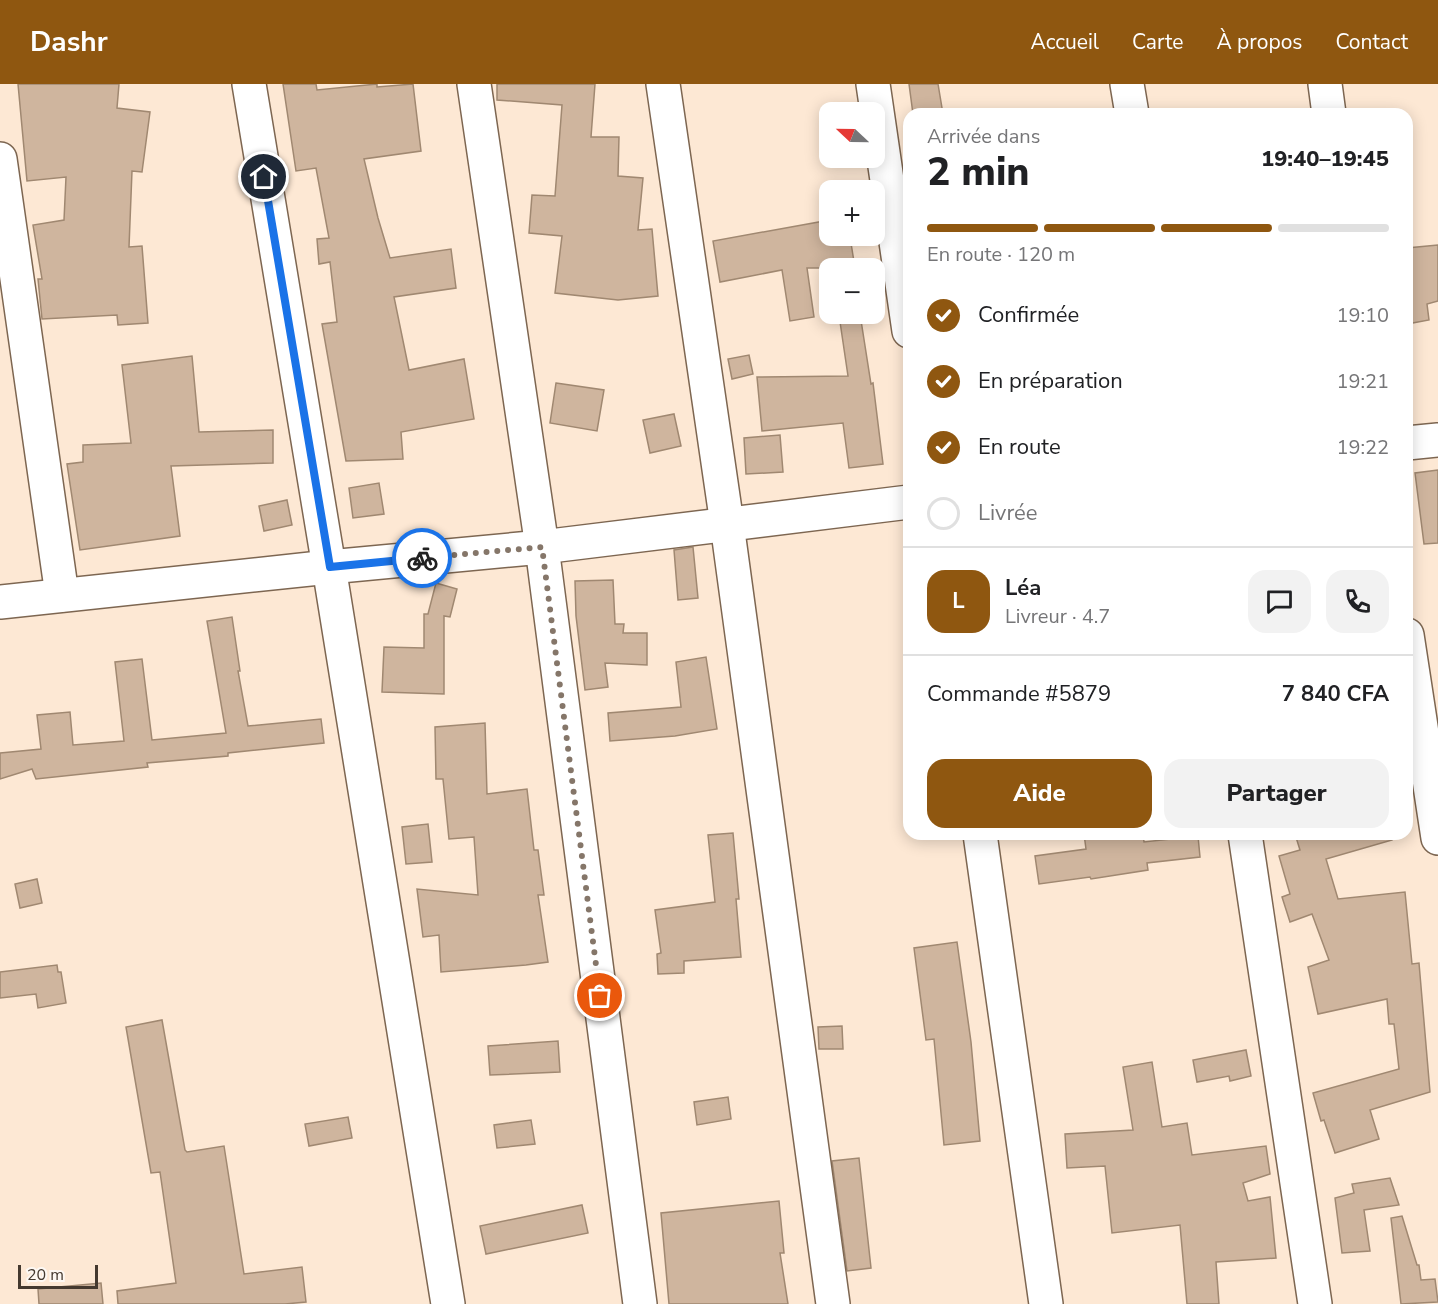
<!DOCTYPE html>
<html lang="fr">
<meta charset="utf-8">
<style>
:root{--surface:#fff;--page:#f2f2f2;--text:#202124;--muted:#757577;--line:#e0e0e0;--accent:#8f5710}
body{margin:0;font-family:"Nunito Sans",sans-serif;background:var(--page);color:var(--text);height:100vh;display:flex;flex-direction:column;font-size:22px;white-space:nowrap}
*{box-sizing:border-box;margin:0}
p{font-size:20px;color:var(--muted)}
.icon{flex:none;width:33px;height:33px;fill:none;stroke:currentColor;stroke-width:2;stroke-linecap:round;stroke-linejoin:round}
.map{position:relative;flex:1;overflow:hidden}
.drawer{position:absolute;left:903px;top:24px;width:510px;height:732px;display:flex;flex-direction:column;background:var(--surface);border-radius:18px;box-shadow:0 3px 15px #0003}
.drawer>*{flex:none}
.needle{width:39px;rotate:292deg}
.fabs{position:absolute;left:819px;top:18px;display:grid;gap:12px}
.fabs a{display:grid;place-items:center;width:66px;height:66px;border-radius:12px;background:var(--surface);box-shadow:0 3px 15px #0003;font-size:30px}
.scale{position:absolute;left:18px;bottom:15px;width:80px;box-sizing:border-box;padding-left:6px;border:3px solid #44392f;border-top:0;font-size:16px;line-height:21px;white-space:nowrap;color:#44392f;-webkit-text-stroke:4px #fdf8f3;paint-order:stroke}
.pin{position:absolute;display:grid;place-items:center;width:51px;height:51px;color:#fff;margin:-26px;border:3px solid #fff;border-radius:50%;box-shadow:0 2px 6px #0007}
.courier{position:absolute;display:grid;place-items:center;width:60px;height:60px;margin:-30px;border:4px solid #1a73e8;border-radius:50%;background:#fff;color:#222;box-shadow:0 2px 8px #0007}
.overview em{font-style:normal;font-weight:800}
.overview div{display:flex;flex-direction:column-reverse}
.overview{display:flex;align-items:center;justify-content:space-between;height:102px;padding:0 24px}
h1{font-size:39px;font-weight:800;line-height:45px}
.bar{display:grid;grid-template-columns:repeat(4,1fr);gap:9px 6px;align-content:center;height:72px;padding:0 24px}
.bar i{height:8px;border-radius:4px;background:var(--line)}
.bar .on{background:var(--accent)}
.bar p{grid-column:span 4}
.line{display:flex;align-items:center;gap:15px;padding:0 24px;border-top:2px solid var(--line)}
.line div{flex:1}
.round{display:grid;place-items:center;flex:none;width:63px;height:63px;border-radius:18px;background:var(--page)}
ol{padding:0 24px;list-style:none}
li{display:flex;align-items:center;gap:18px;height:66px}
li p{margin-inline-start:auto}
li .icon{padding:6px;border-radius:50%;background:var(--accent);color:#fff;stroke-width:4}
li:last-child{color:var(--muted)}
li i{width:33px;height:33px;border:3px solid var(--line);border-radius:50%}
.cta{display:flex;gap:12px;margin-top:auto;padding:12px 24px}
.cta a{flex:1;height:69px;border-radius:18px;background:var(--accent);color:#fff;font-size:24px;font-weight:800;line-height:69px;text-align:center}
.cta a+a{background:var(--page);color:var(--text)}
header{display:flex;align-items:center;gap:36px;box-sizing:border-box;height:84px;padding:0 30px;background:var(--accent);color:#fff}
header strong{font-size:28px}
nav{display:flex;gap:33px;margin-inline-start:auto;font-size:21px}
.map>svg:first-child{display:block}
.building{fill:#cfb59e;stroke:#a08871;stroke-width:1.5}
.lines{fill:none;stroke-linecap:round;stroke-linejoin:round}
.minor-casing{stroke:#7d6651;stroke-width:36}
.minor{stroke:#fff;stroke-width:33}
.done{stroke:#857669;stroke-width:6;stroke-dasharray:0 10.8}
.route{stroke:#1a73e8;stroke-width:8}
</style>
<header>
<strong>Dashr</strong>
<nav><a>Accueil</a><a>Carte</a><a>À propos</a><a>Contact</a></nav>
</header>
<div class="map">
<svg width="1438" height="1220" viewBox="0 0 1438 1220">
<rect width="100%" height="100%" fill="#fde8d4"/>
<g class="building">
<polygon points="18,0 119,0 117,24 150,28 142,88 132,87 129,163 142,162 148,239 118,241 117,231 42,235 38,195 42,195 33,141 64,136 66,93 27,97"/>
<polygon points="283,0 316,0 317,6 377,0 377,3 413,0 421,67 364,75 378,134 390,174 451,165 456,204 394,213 409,286 464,275 474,335 401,348 403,375 346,377 322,240 337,238 330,178 319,180 317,155 329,154 316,84 296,87"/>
<polygon points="497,0 595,0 591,53 619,53 618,92 643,94 638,146 652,145 658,212 618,216 555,209 562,152 529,149 532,111 555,112 562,21 497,16"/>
<polygon points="909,0 938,0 943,30 913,30"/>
<polygon points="830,136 830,152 844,152 844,160 851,159 855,184 807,184 814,233 790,237 782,186 720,198 713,157"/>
<polygon points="1438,161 1438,217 1427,220 1429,236 1407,240 1407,164"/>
<polygon points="852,230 860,230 871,300 873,299 883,380 849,384 843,339 762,347 757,293 848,292 839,231"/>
<polygon points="749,271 753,290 732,295 728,275"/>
<polygon points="192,272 199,348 273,346 273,379 171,382 180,452 80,466 67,380 83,378 83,361 131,359 122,281"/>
<polygon points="556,299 604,306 597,347 550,339"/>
<polygon points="674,330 681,362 650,369 643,336"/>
<polygon points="780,351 783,388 746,390 744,354"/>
<polygon points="1438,386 1438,459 1424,460 1415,389"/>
<polygon points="379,399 384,430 353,434 349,404"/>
<polygon points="287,416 292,441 264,447 259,422"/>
<polygon points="693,463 698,514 678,516 674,466"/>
<polygon points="613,496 615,540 624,540 623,549 647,549 647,581 605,579 608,603 585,606 576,532 575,497"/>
<polygon points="436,499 457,505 450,533 444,532 444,610 382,608 384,563 424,564 424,530 428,530"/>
<polygon points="232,533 240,587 238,587 248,642 321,635 324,659 228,669 228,672 147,679 148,683 36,695 32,685 0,695 0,669 41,665 37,631 70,628 73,661 124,657 115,578 142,575 152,656 226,649 207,537"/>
<polygon points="706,573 717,645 675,652 610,657 608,629 681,623 676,578"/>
<polygon points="485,639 487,710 527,705 534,766 538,766 544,811 538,811 548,878 526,881 441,888 439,851 423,853 417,805 478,811 474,753 449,755 443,695 436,695 435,643"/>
<polygon points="428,740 432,778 406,780 402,743"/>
<polygon points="733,749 739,815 736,815 741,873 684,877 684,889 658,890 657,870 661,869 655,826 715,818 708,751"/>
<polygon points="1084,750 1143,750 1144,758 1198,752 1200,773 1147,779 1148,786 1091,795 1090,793 1039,800 1035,772 1086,765"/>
<polygon points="1295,750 1391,750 1392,756 1326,775 1338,815 1405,808 1412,880 1419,879 1430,1008 1370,1026 1379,1055 1335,1069 1324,1036 1321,1037 1313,1009 1399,985 1394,940 1389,940 1387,915 1318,930 1308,883 1329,876 1312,830 1290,838 1282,813 1290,810 1279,772 1300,766"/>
<polygon points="37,795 42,819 20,824 15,800"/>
<polygon points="957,858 971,958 980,1057 944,1061 934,955 926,956 914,864"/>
<polygon points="57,881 58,888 61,888 66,919 38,924 36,910 0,914 0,888"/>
<polygon points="162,936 185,1066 187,1068 224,1062 244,1190 302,1183 306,1218 285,1220 118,1220 117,1207 176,1199 160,1088 151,1089 126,943"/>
<polygon points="842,942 843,965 819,965 818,943"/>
<polygon points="558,957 560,988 490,991 488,962"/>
<polygon points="1246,966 1251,992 1230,997 1229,992 1197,998 1193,976"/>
<polygon points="1152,978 1162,1043 1187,1039 1192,1071 1266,1062 1270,1090 1243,1099 1248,1117 1270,1113 1276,1174 1216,1178 1219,1220 1187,1220 1180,1141 1112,1149 1105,1082 1067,1084 1065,1050 1133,1046 1123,983"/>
<polygon points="728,1013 731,1035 697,1041 694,1018"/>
<polygon points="348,1033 352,1054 309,1062 305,1040"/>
<polygon points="531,1036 535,1060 497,1064 494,1041"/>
<polygon points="859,1074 871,1184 847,1187 832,1077"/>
<polygon points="1390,1094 1399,1121 1364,1126 1370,1167 1342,1169 1335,1114 1354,1109 1352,1100"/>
<polygon points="779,1117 784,1169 780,1169 788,1220 669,1220 661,1129"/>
<polygon points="582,1121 588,1149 486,1170 480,1142"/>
<polygon points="1402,1132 1417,1181 1419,1181 1421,1196 1435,1195 1438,1218 1401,1220 1391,1134"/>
<polygon points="101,1199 103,1220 39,1220 38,1205"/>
</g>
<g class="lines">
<g class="minor-casing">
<g id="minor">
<polyline points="249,0 329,483 448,1220"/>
<polyline points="474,0 542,463 640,1220"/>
<polyline points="663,0 727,440 833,1220"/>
<polyline points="873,0 909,247"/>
<polyline points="1127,0 1132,30"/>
<polyline points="1325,0 1329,30"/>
<polyline points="0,75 62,511"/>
<polyline points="1407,359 1438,356"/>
<polyline points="0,518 329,483 542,463 909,418"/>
<polyline points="1407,551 1438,754"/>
<polyline points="980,750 1046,1220"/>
<polyline points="1245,750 1315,1220"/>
</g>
</g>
<use href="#minor" class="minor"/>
</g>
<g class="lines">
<polyline class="done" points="422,474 542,463 600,912"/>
<polyline class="route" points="264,93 330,483 422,474"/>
</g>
</svg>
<div class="fabs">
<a><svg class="needle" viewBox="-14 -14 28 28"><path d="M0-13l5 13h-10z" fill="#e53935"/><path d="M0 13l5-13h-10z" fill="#757577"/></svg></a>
<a>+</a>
<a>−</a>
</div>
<div class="scale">20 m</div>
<div class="pin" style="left:600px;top:912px;background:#ea580c"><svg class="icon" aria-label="bag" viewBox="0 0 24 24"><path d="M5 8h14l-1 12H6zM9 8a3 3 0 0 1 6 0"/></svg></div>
<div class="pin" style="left:264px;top:93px;background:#1f2937"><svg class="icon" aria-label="home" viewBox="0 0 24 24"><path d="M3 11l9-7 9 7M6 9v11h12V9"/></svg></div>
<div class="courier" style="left:422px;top:474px"><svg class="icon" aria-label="bike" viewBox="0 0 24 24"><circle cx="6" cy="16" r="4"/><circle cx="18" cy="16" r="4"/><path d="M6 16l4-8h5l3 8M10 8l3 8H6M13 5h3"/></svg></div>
<section class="drawer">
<div class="overview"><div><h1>2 min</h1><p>Arrivée dans</p></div><em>19:40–19:45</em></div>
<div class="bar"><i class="on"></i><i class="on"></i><i class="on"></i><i></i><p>En route · 120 m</p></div>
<ol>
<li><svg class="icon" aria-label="check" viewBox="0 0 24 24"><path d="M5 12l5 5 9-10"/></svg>Confirmée<p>19:10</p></li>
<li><svg class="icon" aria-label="check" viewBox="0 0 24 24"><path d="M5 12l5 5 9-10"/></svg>En préparation<p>19:21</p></li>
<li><svg class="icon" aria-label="check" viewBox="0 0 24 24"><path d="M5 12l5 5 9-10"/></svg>En route<p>19:22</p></li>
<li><i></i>Livrée</li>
</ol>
<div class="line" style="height:108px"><b class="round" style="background:var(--accent);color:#fff">L</b><div><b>Léa</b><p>Livreur · 4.7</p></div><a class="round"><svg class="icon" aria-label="chat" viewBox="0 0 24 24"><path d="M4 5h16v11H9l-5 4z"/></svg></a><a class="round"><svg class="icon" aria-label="phone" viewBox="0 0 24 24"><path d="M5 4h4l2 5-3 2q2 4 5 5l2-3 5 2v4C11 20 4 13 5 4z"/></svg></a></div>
<div class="line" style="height:78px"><div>Commande #5879</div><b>7 840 CFA</b></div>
<div class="cta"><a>Aide</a><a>Partager</a></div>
</section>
</div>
